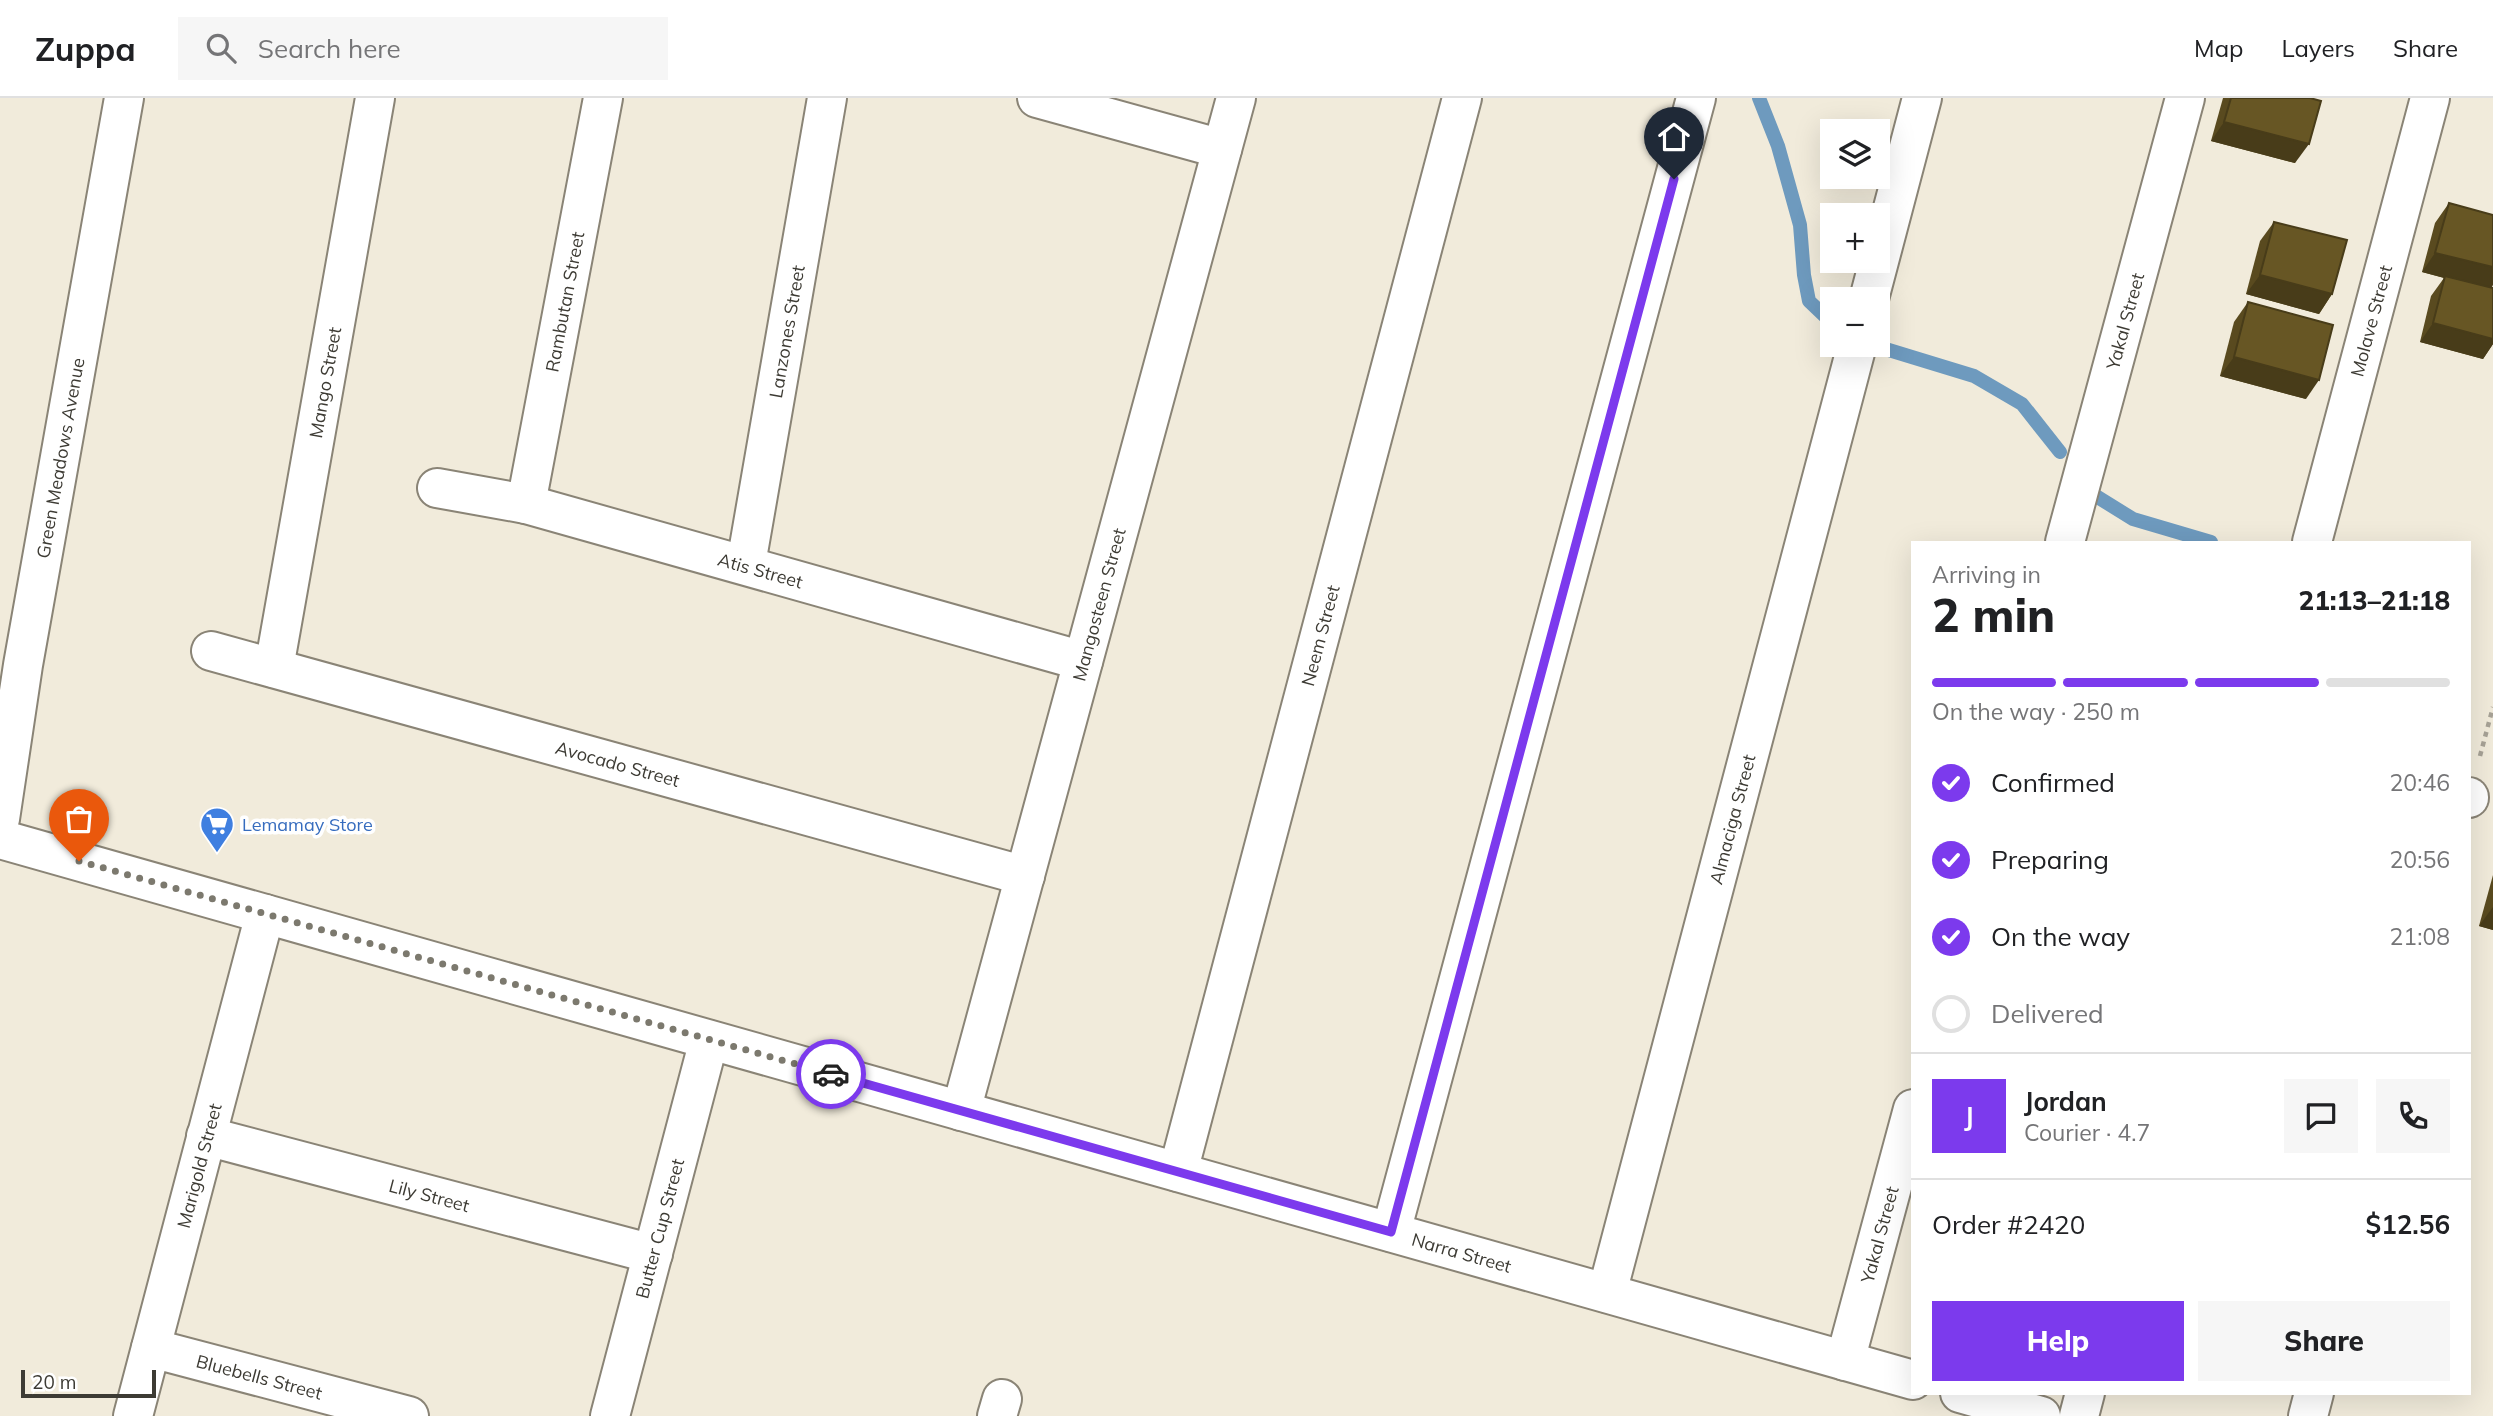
<!DOCTYPE html>
<meta charset="utf-8">
<style>
:root{--surface:#fff;--page:#f6f6f6;--text:#202124;--muted:#757577;--line:#e0e0e0;--accent:#7c3aed}
body{margin:0;font-family:Mulish,sans-serif;background:var(--page);color:var(--text);height:100vh;display:flex;flex-direction:column;font-size:26px;white-space:nowrap}
*{box-sizing:border-box;margin:0}
p{font-size:23px;color:var(--muted)}
.icon{flex:none;width:38px;height:38px;fill:none;stroke:currentColor;stroke-width:2;stroke-linecap:round;stroke-linejoin:round}
.map{position:relative;flex:1;overflow:hidden}
.details{position:absolute;left:1911px;top:443px;width:560px;height:854px;display:flex;flex-direction:column;background:var(--surface);border-radius:0px;box-shadow:0 7px 28px #0002}
.details>*{flex:none}
.buttons{position:absolute;left:1820px;top:21px;display:grid;gap:14px}
.buttons a{display:grid;place-items:center;width:70px;height:70px;border-radius:0px;background:var(--surface);box-shadow:0 7px 28px #0002;font-size:35px}
.scale{position:absolute;left:21px;bottom:18px;width:135px;box-sizing:border-box;padding-left:7px;border:4px solid #3d3b34;border-top:0;font-size:19px;line-height:24px;white-space:nowrap;color:#3d3b34;-webkit-text-stroke:5px #fff;paint-order:stroke}
.pin{position:absolute;display:grid;place-items:center;width:60px;height:60px;color:#fff;margin:-72px -30px;border-radius:50% 50% 50% 0;rotate:-45deg;box-shadow:0 0 7px #0007}
.pin .icon{rotate:45deg}
.courier{position:absolute;display:grid;place-items:center;width:70px;height:70px;margin:-35px;border:5px solid #7c3aed;border-radius:50%;background:#fff;color:#222;box-shadow:0 2px 9px #0007}
.head em{font-style:normal;font-weight:800}
.head div{display:flex;flex-direction:column-reverse}
.head{display:flex;align-items:center;justify-content:space-between;height:119px;padding:0 21px}
h1{font-size:46px;font-weight:800;line-height:52px}
.bar{display:grid;grid-template-columns:repeat(4,1fr);gap:10px 7px;align-content:center;height:84px;padding:0 21px}
.bar i{height:9px;border-radius:5px;background:var(--line)}
.bar .on{background:var(--accent)}
.bar p{grid-column:span 4}
.line{display:flex;align-items:center;gap:18px;padding:0 21px;border-top:2px solid var(--line)}
.line div{flex:1}
.round{display:grid;place-items:center;flex:none;width:74px;height:74px;border-radius:0px;background:var(--page)}
ol{padding:0 21px;list-style:none}
li{display:flex;align-items:center;gap:21px;height:77px}
li p{margin-inline-start:auto}
li .icon{padding:7px;border-radius:50%;background:var(--accent);color:#fff;stroke-width:4}
li:last-child{color:var(--muted)}
li i{width:38px;height:38px;border:4px solid var(--line);border-radius:50%}
.primary-button{display:flex;gap:14px;margin-top:auto;padding:14px 21px}
.primary-button a{flex:1;height:80px;border-radius:0px;background:var(--accent);color:#fff;font-size:28px;font-weight:800;line-height:80px;text-align:center}
.primary-button a+a{background:var(--page);color:var(--text)}
header{display:flex;align-items:center;gap:42px;box-sizing:border-box;height:98px;padding:0 35px;background:var(--surface);border-bottom:2px solid var(--line)}
header strong{font-size:33px}
nav{display:flex;gap:38px;margin-inline-start:auto;font-size:24px}
.search{width:490px;height:63px;background:var(--page);display:flex;align-items:center;gap:18px;box-sizing:border-box;padding:0 24px;border-radius:0px;color:var(--muted);font-size:26px}
.map>svg:first-child{display:block}
.lines{fill:none;stroke-linecap:round;stroke-linejoin:round}
.stream{stroke:#6e9abe;stroke-width:14}
.minor-casing{stroke:#8a8476;stroke-width:42}
.path{stroke:#a7a296;stroke-width:4.5;stroke-dasharray:5 5;stroke-linecap:butt}
.minor{stroke:#fff;stroke-width:38}
.wall{fill:#594a1f}
.shaded-wall{fill:#483c19}
.building{fill:#675624;stroke:#483c19;stroke-width:2}
.done{stroke:#7c796e;stroke-width:7;stroke-dasharray:0 12.6}
.route{stroke:#7c3aed;stroke-width:9}
.labels{text-anchor:middle;dominant-baseline:central;stroke-width:7;stroke-linejoin:round;paint-order:stroke}
.street-label{font-size:18px;fill:#3d3b34;stroke:#fff}
.shop-label{font-size:18px;fill:#366cbe;stroke:#fff;text-anchor:start}
</style>
<header>
<strong>Zuppa</strong>
<div class="search"><svg class="icon" aria-label="search" viewBox="0 0 24 24"><circle cx="10" cy="10" r="6"/><path d="M15 15l6 6"/></svg>Search here</div>
<nav><a>Map</a><a>Layers</a><a>Share</a></nav>
</header>
<div class="map">
<svg width="2493" height="1318" viewBox="0 0 2493 1318">
<rect width="100%" height="100%" fill="#f1ebdb"/>
<g class="lines">
<g class="stream">
<polyline points="1759,0 1778,48 1800,127 1804,177 1809,203 1831,224"/>
<polyline points="1879,249 1974,278 2022,306 2060,354"/>
<polyline points="2091,395 2133,421 2211,444"/>
</g>
<g class="minor-casing">
<g id="minor">
<polyline points="1037,0 1222,51"/>
<polyline points="1869,201 1922,0"/>
<path id="s1" d="M437 390 526 406 1083 563"/>
<path id="s2" d="M526 406 603 0"/>
<path id="s3" d="M2065 444 2185 0"/>
<path id="s4" d="M2312 444 2430 0"/>
<path id="s5" d="M746 466 827 0"/>
<path id="s6" d="M211 553 1025 778"/>
<path id="s7" d="M274 570 375 0"/>
<polyline points="2469,700 2469,699"/>
<path id="s8" d="M0 721 23 567 124 0"/>
<path id="s9" d="M0 741 1913 1282"/>
<path id="s10" d="M961 1013 1236 0"/>
<path id="s11" d="M206 1038 653 1156"/>
<path id="s12" d="M1178 1074 1462 0"/>
<polyline points="1391,1134 1696,0"/>
<path id="s13" d="M1607 1195 1857 247"/>
<path id="s14" d="M151 1250 409 1318"/>
<path id="s15" d="M1845 1263 1913 1011"/>
<polyline points="1960,1295 2041,1318"/>
<path id="s16" d="M133 1318 265 816"/>
<path id="s17" d="M610 1318 709 942"/>
<polyline points="997,1318 1002,1301"/>
<polyline points="2079,1318 2085,1295"/>
<polyline points="2308,1318 2314,1295"/>
</g>
</g>
<polyline class="path" points="2480,658 2493,609"/>
<use href="#minor" class="minor"/>
</g>
<g class="wall">
<polygon points="2223,0 2310,0 2295,65 2211,43"/>
<polygon points="2449,105 2491,190 2493,190 2493,246 2483,261 2420,244 2431,198 2444,180 2422,174 2435,125"/>
<polygon points="2274,124 2332,196 2319,216 2246,196 2260,143"/>
<polygon points="2248,204 2306,301 2220,278 2234,224"/>
<polygon points="2493,777 2493,832 2479,828"/>
</g>
<g class="shaded-wall">
<polygon points="2224,24 2309,46 2295,65 2211,43"/>
<polygon points="2435,155 2493,169 2493,187 2490,192 2422,174"/>
<polygon points="2260,177 2332,196 2319,216 2246,196"/>
<polygon points="2433,225 2493,241 2493,246 2483,261 2420,244"/>
<polygon points="2234,259 2319,282 2306,301 2220,278"/>
<polygon points="2493,809 2493,832 2479,828"/>
</g>
<g class="building">
<polygon points="2231,0 2310,0 2321,3 2309,46 2224,24"/>
<polygon points="2449,105 2493,117 2493,169 2435,155"/>
<polygon points="2274,124 2347,142 2332,196 2260,177"/>
<polygon points="2445,178 2493,190 2493,241 2433,225"/>
<polygon points="2248,204 2333,227 2319,282 2234,259"/>
</g>
<g class="lines">
<polyline class="done" points="79,763 831,976"/>
<polyline class="route" points="831,976 1391,1134 1674,81"/>
</g>
<defs>
<g id="supermarket-pin" transform="scale(1.75)"><path d="M0 17L-7.5 6A9.5 9.5 0 1 1 7.5 6Z" fill="#3f7fe0" stroke="#fff"/><path d="M-6-5.5h2.5l.6 2H6L4.5 2H-2.5L-4.4-4H-6ZM-1.5 3.2a1.3 1.3 0 1 0 .1 0ZM3 3.2a1.3 1.3 0 1 0 .1 0Z" fill="#fff"/></g>
</defs>
<g fill-rule="evenodd">
<use href="#supermarket-pin" x="217" y="726"/>
</g>
<g class="labels">
<g class="street-label">
<text stroke="none"><textPath href="#s2" startOffset="206">Rambutan Street</textPath></text>
<text stroke="none"><textPath href="#s3" startOffset="229">Yakal Street</textPath></text>
<text stroke="none"><textPath href="#s4" startOffset="229">Molave Street</textPath></text>
<text stroke="none"><textPath href="#s5" startOffset="236">Lanzones Street</textPath></text>
<text stroke="none"><textPath href="#s7" startOffset="290">Mango Street</textPath></text>
<text stroke="none"><textPath href="#s8" startOffset="366">Green Meadows Avenue</textPath></text>
<text stroke="none"><textPath href="#s1" startOffset="334">Atis Street</textPath></text>
<text stroke="none"><textPath href="#s10" startOffset="525">Mangosteen Street</textPath></text>
<text stroke="none"><textPath href="#s12" startOffset="555">Neem Street</textPath></text>
<text stroke="none"><textPath href="#s6" startOffset="422">Avocado Street</textPath></text>
<text stroke="none"><textPath href="#s13" startOffset="490">Almaciga Street</textPath></text>
<text stroke="none"><textPath href="#s16" startOffset="259">Marigold Street</textPath></text>
<text stroke="none"><textPath href="#s11" startOffset="231">Lily Street</textPath></text>
<text stroke="none"><textPath href="#s17" startOffset="194">Butter Cup Street</textPath></text>
<text stroke="none"><textPath href="#s15" startOffset="131">Yakal Street</textPath></text>
<text stroke="none"><textPath href="#s9" startOffset="1519">Narra Street</textPath></text>
<text stroke="none"><textPath href="#s14" startOffset="112">Bluebells Street</textPath></text>
</g>
<g class="shop-label">
<text x="242" y="726">Lemamay Store</text>
</g>
</g>
</svg>
<div class="buttons">
<a><svg class="icon" aria-label="layers" viewBox="0 0 24 24"><path d="M12 4l9 5-9 5-9-5zM3 14l9 5 9-5"/></svg></a>
<a>+</a>
<a>−</a>
</div>
<div class="scale">20 m</div>
<div class="pin" style="left:79px;top:763px;background:#ea580c"><svg class="icon" aria-label="bag" viewBox="0 0 24 24"><path d="M5 8h14l-1 12H6zM9 8a3 3 0 0 1 6 0"/></svg></div>
<div class="pin" style="left:1674px;top:81px;background:#1f2937"><svg class="icon" aria-label="home" viewBox="0 0 24 24"><path d="M3 11l9-7 9 7M6 9v11h12V9"/></svg></div>
<div class="courier" style="left:831px;top:976px"><svg class="icon" aria-label="car" viewBox="0 0 24 24"><path d="M5 17H2v-5l4-1 3-4h7l3 4 3 1v5h-3M9 17h6M6 11h13"/><circle cx="7" cy="17" r="2"/><circle cx="17" cy="17" r="2"/></svg></div>
<section class="details">
<div class="head"><div><h1>2 min</h1><p>Arriving in</p></div><em>21:13–21:18</em></div>
<div class="bar"><i class="on"></i><i class="on"></i><i class="on"></i><i></i><p>On the way · 250 m</p></div>
<ol>
<li><svg class="icon" aria-label="check" viewBox="0 0 24 24"><path d="M5 12l5 5 9-10"/></svg>Confirmed<p>20:46</p></li>
<li><svg class="icon" aria-label="check" viewBox="0 0 24 24"><path d="M5 12l5 5 9-10"/></svg>Preparing<p>20:56</p></li>
<li><svg class="icon" aria-label="check" viewBox="0 0 24 24"><path d="M5 12l5 5 9-10"/></svg>On the way<p>21:08</p></li>
<li><i></i>Delivered</li>
</ol>
<div class="line" style="height:126px"><b class="round" style="background:var(--accent);color:#fff">J</b><div><b>Jordan</b><p>Courier · 4.7</p></div><a class="round"><svg class="icon" aria-label="chat" viewBox="0 0 24 24"><path d="M4 5h16v11H9l-5 4z"/></svg></a><a class="round"><svg class="icon" aria-label="phone" viewBox="0 0 24 24"><path d="M5 4h4l2 5-3 2q2 4 5 5l2-3 5 2v4C11 20 4 13 5 4z"/></svg></a></div>
<div class="line" style="height:91px"><div>Order #2420</div><b>$12.56</b></div>
<div class="primary-button"><a>Help</a><a>Share</a></div>
</section>
</div>
